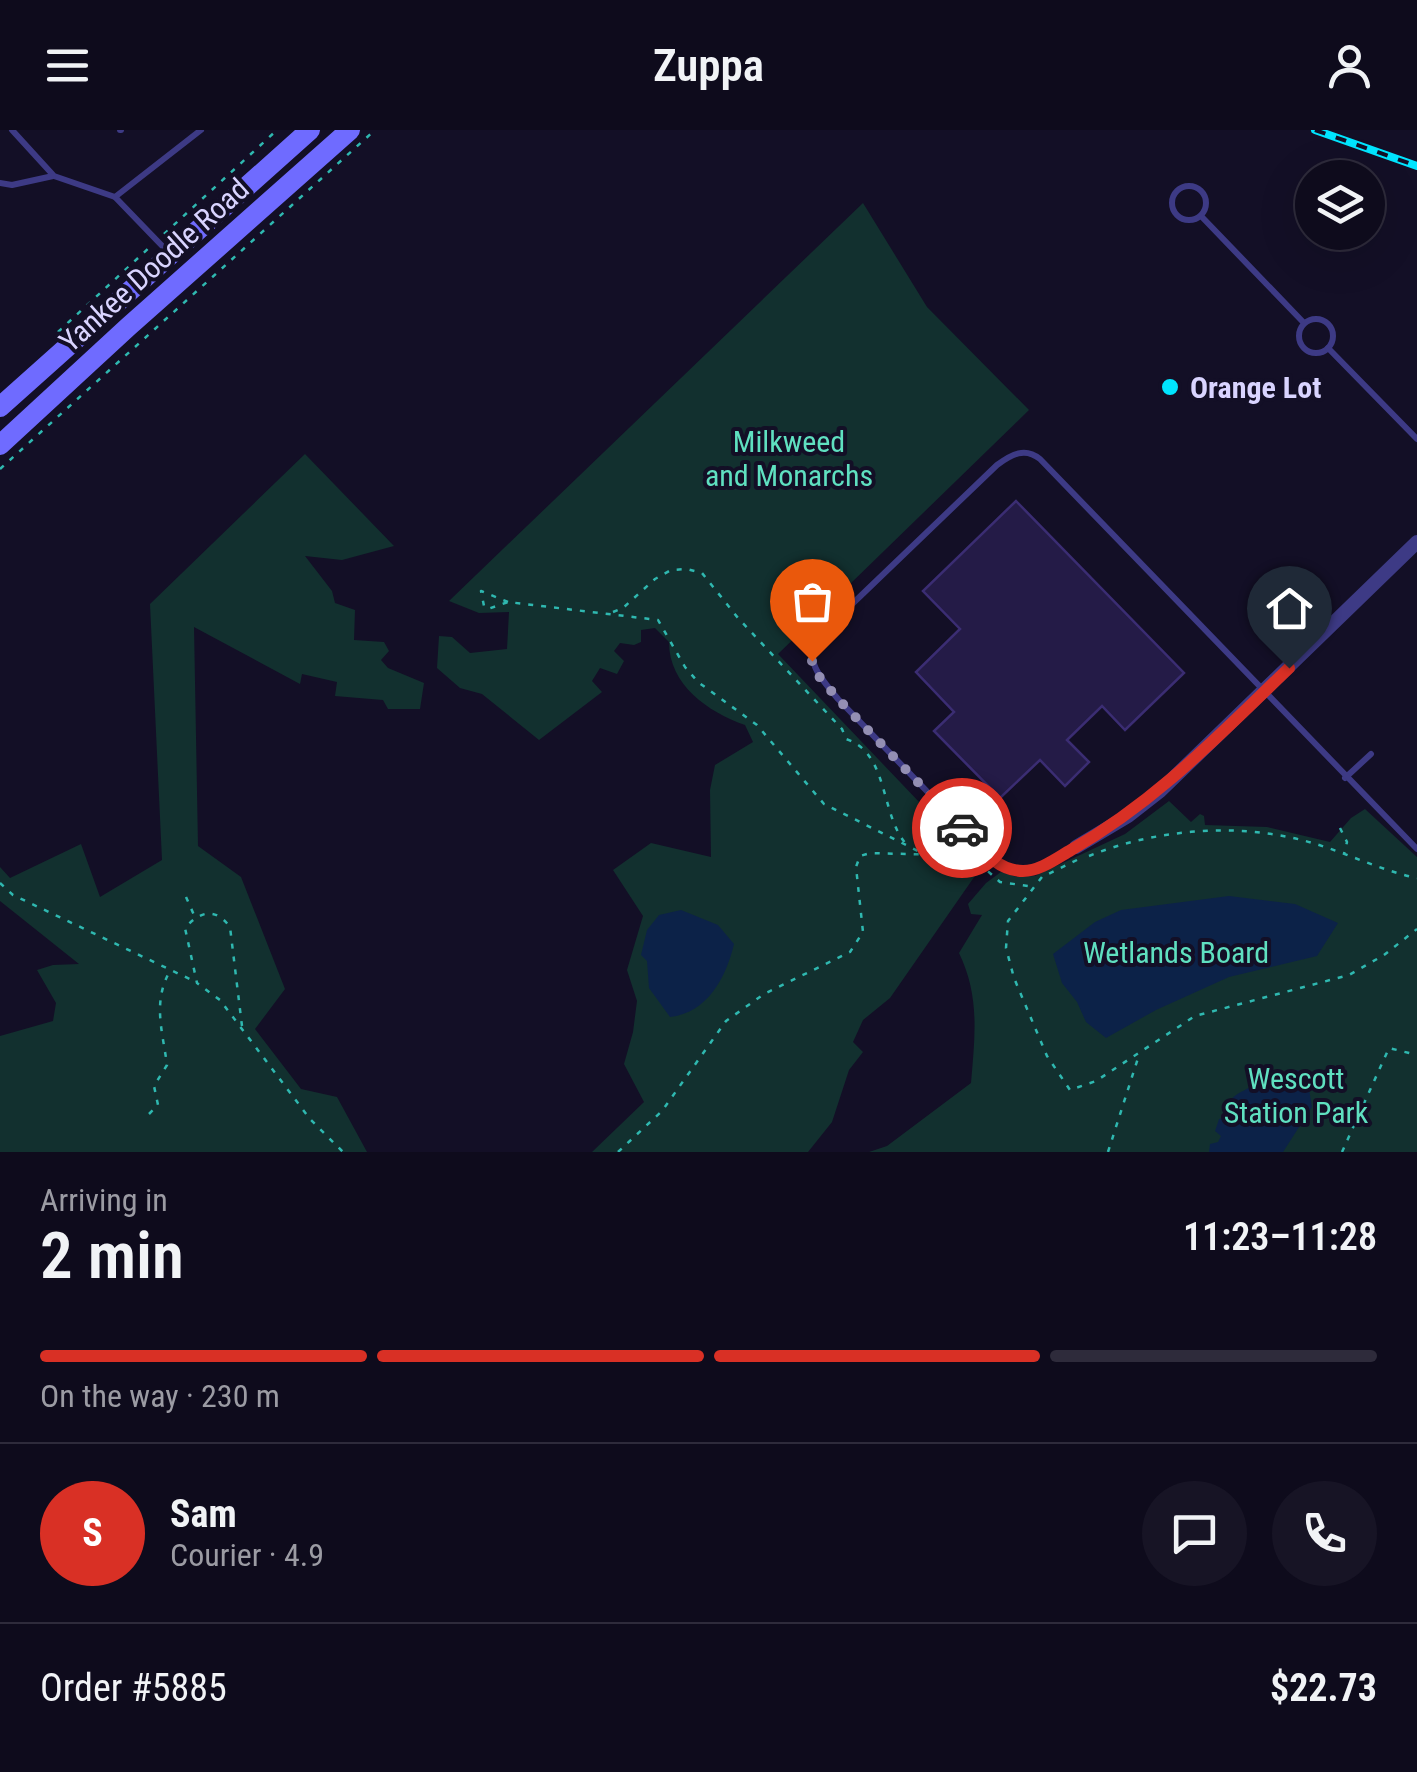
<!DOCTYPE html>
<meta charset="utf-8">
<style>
:root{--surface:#0e0b1c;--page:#171425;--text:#f1f3f6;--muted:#9b9ba3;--line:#2e2b3b;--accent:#d93025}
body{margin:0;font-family:"Roboto Condensed",sans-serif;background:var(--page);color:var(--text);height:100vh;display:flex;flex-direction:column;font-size:38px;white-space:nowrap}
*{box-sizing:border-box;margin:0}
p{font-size:32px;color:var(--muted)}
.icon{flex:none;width:55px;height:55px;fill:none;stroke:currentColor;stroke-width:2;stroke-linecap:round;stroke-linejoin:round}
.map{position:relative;height:1022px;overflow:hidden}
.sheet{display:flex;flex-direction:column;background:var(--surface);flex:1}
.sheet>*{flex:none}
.buttons{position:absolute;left:1295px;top:30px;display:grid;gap:20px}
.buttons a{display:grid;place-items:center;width:90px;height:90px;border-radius:50%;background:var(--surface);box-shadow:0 10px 40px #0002,0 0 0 2px var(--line);font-size:50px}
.pin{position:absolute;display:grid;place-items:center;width:85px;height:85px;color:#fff;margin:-102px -42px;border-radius:50% 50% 50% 0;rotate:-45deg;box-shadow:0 0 10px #0007}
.pin .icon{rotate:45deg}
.courier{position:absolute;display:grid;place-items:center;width:100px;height:100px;margin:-50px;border:8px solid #d93025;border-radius:50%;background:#fff;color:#222;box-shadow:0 2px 12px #0007}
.summary em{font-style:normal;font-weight:600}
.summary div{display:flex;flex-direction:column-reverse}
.summary{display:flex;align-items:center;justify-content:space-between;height:170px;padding:0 40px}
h1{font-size:65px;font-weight:600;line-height:75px}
.bar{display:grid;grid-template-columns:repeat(4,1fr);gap:15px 10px;align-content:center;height:120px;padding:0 40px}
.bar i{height:12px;border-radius:8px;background:var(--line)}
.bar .active{background:var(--accent)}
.bar p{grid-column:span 4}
.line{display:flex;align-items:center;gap:25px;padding:0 40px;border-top:2px solid var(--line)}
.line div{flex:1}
.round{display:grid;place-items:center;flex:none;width:105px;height:105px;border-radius:52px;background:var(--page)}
header{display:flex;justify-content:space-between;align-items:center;height:130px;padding:0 40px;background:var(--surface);font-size:45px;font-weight:600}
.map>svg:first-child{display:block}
.green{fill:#12302f}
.water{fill:#0c2248}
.building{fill:#241b47;stroke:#3b2d73;stroke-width:2.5}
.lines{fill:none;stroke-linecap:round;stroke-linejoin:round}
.path{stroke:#2fb8b0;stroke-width:2.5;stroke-dasharray:5 8;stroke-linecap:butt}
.lane{stroke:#3d3a85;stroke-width:6}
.street{stroke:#3d3a85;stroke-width:14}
.secondary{stroke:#6f6bff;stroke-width:20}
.rail-casing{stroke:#00e5ff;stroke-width:8}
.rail{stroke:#130f26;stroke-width:4;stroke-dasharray:11;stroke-linecap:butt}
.done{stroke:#948fb3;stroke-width:10;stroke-dasharray:0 18}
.route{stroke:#d93025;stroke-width:12}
.poi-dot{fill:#00e5ff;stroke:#130f26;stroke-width:4}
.labels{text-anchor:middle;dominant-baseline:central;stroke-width:8;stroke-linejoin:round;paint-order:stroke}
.street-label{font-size:30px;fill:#d9d4ff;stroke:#130f26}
.poi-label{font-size:30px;font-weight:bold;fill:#d9d4ff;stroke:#130f26;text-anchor:start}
.park-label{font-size:30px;fill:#5fe0c0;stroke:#130f26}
</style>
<header><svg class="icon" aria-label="menu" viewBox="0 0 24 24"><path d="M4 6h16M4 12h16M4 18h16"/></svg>Zuppa<svg class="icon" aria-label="person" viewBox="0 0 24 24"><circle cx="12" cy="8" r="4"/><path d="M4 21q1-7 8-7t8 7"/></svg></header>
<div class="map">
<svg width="1417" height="1022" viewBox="0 0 1417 1022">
<rect width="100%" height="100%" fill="#130f26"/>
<g class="green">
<path d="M863 73 927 177 1029 280 778 524 962 717 969 713 986 730 890 868 863 890 853 912 863 922 849 940 832 992 808 1022H592L644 972 624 934 633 902 637 871 627 840 643 786 613 740 651 713 711 727 710 660 715 635 753 612 745 595C708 582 669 555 669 512L655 498 641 500V512L634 515 620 513 614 521 624 531 617 544 600 538 592 551 602 562 539 610 482 564 460 558 437 538 439 506 452 507 470 523 507 519 509 482 479 483 449 471Z"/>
<polygon points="305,324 394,416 342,430 305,426 332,461 335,473 355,480 354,510 384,512 389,521 381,530 388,538 424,553 420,579 388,579 383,570 335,566 337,552 302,544 300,554 194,497 198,716 241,747 285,859 255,899 301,959 337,967 367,1022 0,1022 0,906 53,891 56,873 37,840 53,835 79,834 0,771 0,737 10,748 81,714 100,767 162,730 150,474"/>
<path d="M1169 671 1191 692 1200 684 1204 686 1205 695 1267 697 1330 712 1351 688 1365 679 1417 727V1022H869L887 1016 971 953C975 906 980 866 959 823L982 785 971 784 968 774 986 753 1001 742 1017 747 1035 746 1125 704Z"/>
</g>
<g class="water">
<polygon points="1229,766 1295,774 1338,793 1317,826 1229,847 1156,880 1106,908 1086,892 1077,872 1062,853 1053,824 1095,792 1121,780"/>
<path d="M681 780 718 795 734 814C726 848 707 883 670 887L649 858 647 831 641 825 647 800 659 785Z"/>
<path d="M1271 939 1280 943 1298 940 1309 959 1312 977 1283 1022H1209L1210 1014 1218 1012 1221 1006 1215 1001 1219 989 1223 988C1232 958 1240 967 1258 951 1262 947 1265 942 1271 939Z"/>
</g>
<polygon class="building" points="1016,371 1184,543 1125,600 1102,576 1067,610 1089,632 1065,656 1040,630 1000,668 934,601 954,582 916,542 960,499 923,461"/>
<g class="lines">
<g class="path">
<polyline points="164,104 277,0"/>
<polyline points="58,202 151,116"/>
<polyline points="0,339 375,0"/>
<polyline points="508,472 481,461 484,476 488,479 508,472 658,490 685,537 698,552 757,595 824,674 924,724"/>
<path d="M613 482 623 478 655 449 671 440 687 439 702 443 738 488 842 599 846 609C889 623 880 684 906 714"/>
<polyline points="1340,698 1347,712 1344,724"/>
<polyline points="925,723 929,706 940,690"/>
<path d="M1089 726C1151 701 1227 693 1293 708 1336 717 1374 739 1417 748"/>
<polyline points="1077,730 1042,747 1008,791 1006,818 1014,848 1047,926 1070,960 1096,951 1195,886 1349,845 1384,825 1417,799"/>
<polyline points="0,753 13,765 196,852"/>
<polyline points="186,767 194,785"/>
<path d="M242 896 230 797C215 777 200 781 185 798L197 853 220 870 310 989 343 1022"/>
<path d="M149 984 158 975 154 956 167 935C163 903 152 872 170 841"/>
<polyline points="618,1022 662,981 726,891 764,864 850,822 863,802 856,737 860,726 870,723 942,725 965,730 982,736 1000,752 1035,757"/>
<polyline points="1108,1022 1139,925"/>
<polyline points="1342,1022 1389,918 1417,925"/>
</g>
<g class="lane">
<polyline points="12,0 54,46 115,67 169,123"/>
<polyline points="120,0 121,0"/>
<polyline points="0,53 12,55 53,46"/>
<circle cx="1189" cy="73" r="17"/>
<polyline points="115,67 201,0"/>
<polyline points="1201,86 1304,193"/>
<circle cx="1316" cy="206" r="17"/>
<polyline points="1328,218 1417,309"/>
<polyline points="1345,648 1371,624"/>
<path d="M1075 718 1026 742 997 734 838 569C820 547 800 528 823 502L997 335C1012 324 1025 317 1040 329L1417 719"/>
</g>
<polyline class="street" points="1076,717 1128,686 1160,661 1417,412"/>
<g class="secondary">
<polyline points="0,277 310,0"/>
<polyline points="0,315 128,197 350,0"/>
</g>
<g class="rail-casing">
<polyline id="rail" points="1315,0 1417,36"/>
</g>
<use href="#rail" class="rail"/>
</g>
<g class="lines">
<polyline class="done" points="812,531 817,544 838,569 962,698"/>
<path class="route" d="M962 698C979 716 996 741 1023 741 1040 741 1057 728 1071 720 1158 670 1218 606 1289 538"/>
</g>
<circle class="poi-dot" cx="1170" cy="257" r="10"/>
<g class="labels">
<g class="street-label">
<text transform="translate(154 135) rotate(-42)">Yankee Doodle Road</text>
</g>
<g class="poi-label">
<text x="1190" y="257">Orange Lot</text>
</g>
<g class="park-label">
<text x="789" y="311">Milkweed<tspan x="789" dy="34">and Monarchs</tspan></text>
<text x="1176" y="822">Wetlands Board</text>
<text x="1296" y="948">Wescott<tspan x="1296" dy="34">Station Park</tspan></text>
</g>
</g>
</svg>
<div class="buttons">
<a><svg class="icon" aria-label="layers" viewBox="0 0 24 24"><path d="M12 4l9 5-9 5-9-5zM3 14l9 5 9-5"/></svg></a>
</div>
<div class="pin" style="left:812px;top:531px;background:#ea580c"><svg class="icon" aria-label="bag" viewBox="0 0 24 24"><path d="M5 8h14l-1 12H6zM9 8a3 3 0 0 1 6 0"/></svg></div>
<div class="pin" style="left:1289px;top:538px;background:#1f2937"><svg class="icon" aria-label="home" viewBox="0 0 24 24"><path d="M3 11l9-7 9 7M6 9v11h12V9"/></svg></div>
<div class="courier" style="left:962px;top:698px"><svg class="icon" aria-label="car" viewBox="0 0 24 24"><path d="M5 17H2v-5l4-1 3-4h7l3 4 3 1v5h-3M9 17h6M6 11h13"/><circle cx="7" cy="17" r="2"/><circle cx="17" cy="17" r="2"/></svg></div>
</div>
<section class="sheet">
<div class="summary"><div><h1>2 min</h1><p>Arriving in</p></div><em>11:23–11:28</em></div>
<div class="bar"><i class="active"></i><i class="active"></i><i class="active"></i><i></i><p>On the way · 230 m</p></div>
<div class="line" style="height:180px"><b class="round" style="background:var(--accent);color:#fff">S</b><div><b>Sam</b><p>Courier · 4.9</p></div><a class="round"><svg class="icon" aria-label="chat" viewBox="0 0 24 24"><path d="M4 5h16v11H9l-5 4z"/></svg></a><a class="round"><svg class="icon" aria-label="phone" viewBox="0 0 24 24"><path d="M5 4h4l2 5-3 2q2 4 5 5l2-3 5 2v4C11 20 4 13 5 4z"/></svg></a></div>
<div class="line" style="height:130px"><div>Order #5885</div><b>$22.73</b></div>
</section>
